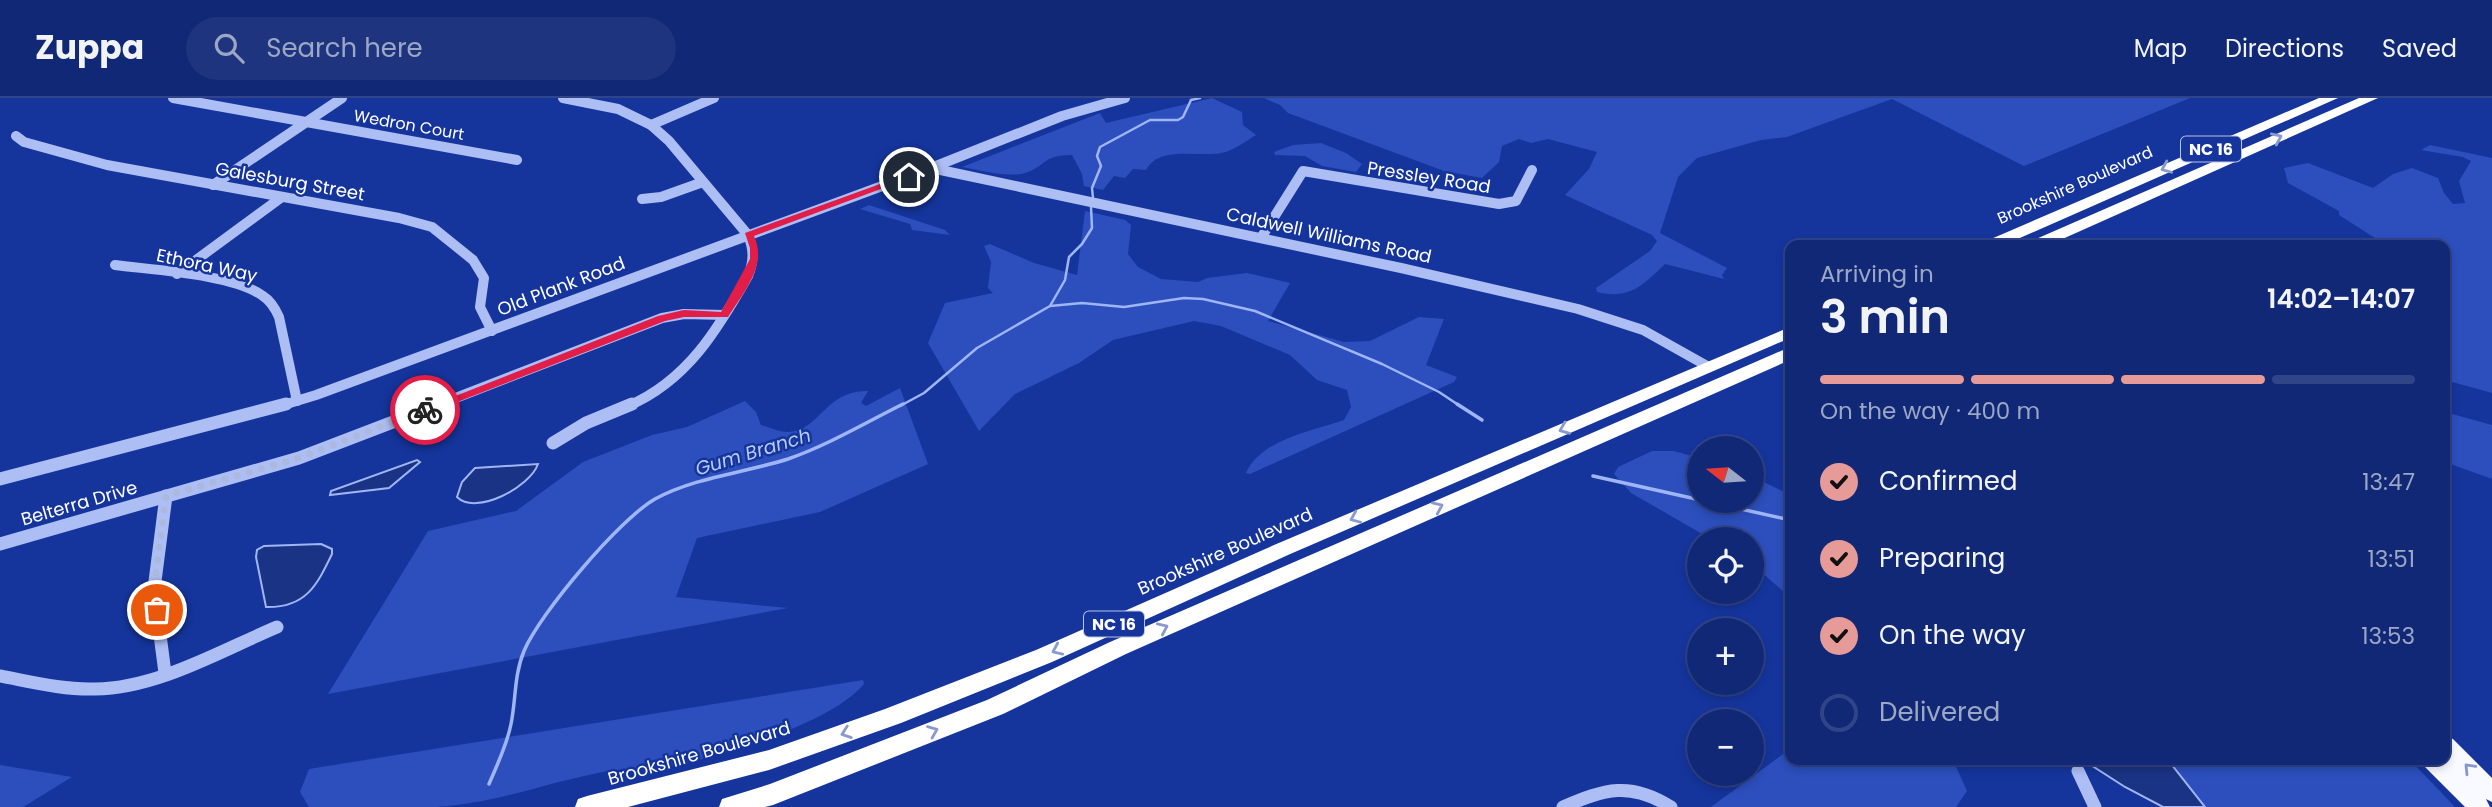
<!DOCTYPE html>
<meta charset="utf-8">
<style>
:root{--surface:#102876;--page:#1e347e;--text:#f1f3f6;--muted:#9ca6c5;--line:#304488;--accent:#e69b98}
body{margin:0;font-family:Poppins,sans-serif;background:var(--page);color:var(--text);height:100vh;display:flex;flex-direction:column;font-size:26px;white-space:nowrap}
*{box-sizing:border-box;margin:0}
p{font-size:23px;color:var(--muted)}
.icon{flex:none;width:38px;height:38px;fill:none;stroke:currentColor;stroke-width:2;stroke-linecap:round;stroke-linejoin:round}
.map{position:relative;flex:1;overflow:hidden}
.drawer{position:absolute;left:1785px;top:142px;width:665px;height:525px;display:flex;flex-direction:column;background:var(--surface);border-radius:14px;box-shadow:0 4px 10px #0003,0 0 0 2px var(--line)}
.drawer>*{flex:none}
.needle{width:46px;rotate:287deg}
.controls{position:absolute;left:1687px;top:338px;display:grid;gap:14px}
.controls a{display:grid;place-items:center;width:77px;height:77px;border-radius:50%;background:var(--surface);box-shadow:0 4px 10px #0003,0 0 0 2px var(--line);font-size:35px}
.pin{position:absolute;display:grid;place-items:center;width:60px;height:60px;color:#fff;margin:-30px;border:4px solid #fff;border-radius:50%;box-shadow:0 2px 7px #0007}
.courier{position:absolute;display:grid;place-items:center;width:70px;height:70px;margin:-35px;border:5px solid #e11d48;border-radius:50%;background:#fff;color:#222;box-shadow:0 2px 9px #0007}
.overview em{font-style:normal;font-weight:600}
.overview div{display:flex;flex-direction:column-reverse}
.overview{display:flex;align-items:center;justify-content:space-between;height:119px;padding:0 35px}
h1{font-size:46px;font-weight:600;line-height:52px}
.bar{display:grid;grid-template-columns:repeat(4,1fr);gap:10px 7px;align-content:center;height:84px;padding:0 35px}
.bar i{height:9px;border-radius:5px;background:var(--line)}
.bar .active{background:var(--accent)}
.bar p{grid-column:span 4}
ol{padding:0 35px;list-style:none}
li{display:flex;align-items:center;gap:21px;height:77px}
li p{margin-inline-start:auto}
li .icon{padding:7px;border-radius:50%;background:var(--accent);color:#111;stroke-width:4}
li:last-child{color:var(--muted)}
li i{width:38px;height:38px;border:4px solid var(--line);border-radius:50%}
header{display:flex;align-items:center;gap:42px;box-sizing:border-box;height:98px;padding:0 35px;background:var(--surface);border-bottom:2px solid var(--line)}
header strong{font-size:33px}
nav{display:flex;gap:38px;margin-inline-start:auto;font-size:24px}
.search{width:490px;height:63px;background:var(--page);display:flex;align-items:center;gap:18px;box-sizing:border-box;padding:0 24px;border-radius:38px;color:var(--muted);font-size:26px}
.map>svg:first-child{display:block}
.green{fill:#2c4fbd}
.water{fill:#1b3384;stroke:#9fb5f6;stroke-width:2}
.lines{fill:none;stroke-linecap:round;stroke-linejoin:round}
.stream-far1{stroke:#9fb5f6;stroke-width:2.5}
.stream{stroke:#9fb5f6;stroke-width:3.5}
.minor-far1{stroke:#acbef3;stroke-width:10}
.minor{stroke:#acbef3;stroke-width:13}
.major{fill:#f9faff;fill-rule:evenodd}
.highway{fill:#fff;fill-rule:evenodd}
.oneway{stroke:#8a9ace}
.oneway2{stroke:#8798ce}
.route{fill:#e11d48}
.done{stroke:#adb8dd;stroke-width:7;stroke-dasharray:0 12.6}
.labels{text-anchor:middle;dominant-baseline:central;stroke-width:5;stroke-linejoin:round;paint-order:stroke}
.far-street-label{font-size:16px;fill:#fff;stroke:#15359d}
.shield{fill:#15359d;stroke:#b9c2e2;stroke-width:2}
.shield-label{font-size:16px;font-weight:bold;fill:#fff}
.street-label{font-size:18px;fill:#fff;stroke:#15359d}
.water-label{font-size:19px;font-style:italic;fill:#b9c9f9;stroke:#15359d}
</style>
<header>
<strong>Zuppa</strong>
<div class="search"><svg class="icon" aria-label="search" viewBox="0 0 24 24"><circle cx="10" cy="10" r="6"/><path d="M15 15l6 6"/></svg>Search here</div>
<nav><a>Map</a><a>Directions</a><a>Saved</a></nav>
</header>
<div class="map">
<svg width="2492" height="709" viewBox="0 0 2492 709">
<rect width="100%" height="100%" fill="#15359d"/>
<g class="green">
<path d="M1212 0 1242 14 1243 27 1256 37C1246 43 1237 50 1226 54 1202 61 1160 46 1146 72L1133 71 1125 80 1114 78 1103 92 1084 88 1082 76 1072 57C1042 57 1047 68 1025 75 1006 80 981 72 962 69L1100 15 1106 25Z"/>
<path d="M1264 0H2190L2024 68 1892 1 1787 39 1761 42 1697 60 1678 79 1660 135 1727 170 1722 177 1724 181 1665 166C1643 187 1630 202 1597 194L1596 190 1650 153 1657 143 1652 137 1565 97 1589 71 1597 54 1548 41 1531 45 1519 41 1502 48 1499 64 1482 80 1444 73 1288 15 1280 7Z"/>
<polygon points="1321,45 1346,55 1362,66 1356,74 1322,68 1305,58 1275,57 1274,54 1293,47"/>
<polygon points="2430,47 2492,60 2492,295 2445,282 2445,147 2386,147 2339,117 2339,113 2288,85 2284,70 2308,65 2373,90 2393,76 2412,70 2438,80 2444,95 2453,106 2465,105 2459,83 2471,63 2463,59 2421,52"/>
<polygon points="869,107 945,132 950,137 912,132 910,126 860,111"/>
<path d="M1085 113 1125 122 1131 127 1128 156 1138 169 1161 181 1198 184 1207 180 1247 175 1290 185 1268 223 1344 244 1370 243 1419 219 1444 221 1426 267 1457 279 1454 284 1250 376 1246 375C1261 341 1313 333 1344 322L1351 309 1347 292 1317 282 1290 257 1221 228 1194 223 1113 242 1079 265 1015 296 979 333 928 245 945 205 993 195 988 190 991 164 984 148 990 146 1034 165 1077 177Z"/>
<path d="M900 290 928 366 820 414 697 440 676 499 788 510 328 596 428 433 516 413 583 364 652 337 687 329 745 303 756 314 761 327C769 329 779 334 787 334 820 334 824 292 868 293L861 305 866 308Z"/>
<polygon points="2445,314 2492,327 2492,381 2445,364"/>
<polygon points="1652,353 1674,353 1699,360 1699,402 1752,402 1752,378 1790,397 1790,527 1783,493 1752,466 1752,441 1711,441 1631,395 1614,376 1618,369"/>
<path d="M863 582 864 586C830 627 713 660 661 671 643 674 625 670 608 673 551 683 495 706 436 709 394 709 351 709 309 709L300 694 309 671Z"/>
<polygon points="1790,651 1790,662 1953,662 1967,693 1956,709 1711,709"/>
<polygon points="2168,662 2410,662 2455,709 2205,709"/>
<polygon points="0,667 72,679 23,709 0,709"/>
</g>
<g class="water">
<polygon points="417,362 420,364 389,390 330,397 331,393"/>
<path d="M538 366C530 389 476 418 457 399L462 384 475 370Z"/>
<path d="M321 446 332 451V456C317 487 306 510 266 509L256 459 257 452 264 448Z"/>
<polygon points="2083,662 2168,662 2205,709 2163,709 2125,689"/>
</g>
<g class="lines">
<g class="stream-far1">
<polyline points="1191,2 1200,0"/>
<polyline points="1093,100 1092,90 1101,68 1097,58 1100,49 1150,22 1178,22 1183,19 1191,2"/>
<polyline points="1050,208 1082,205 1124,209 1184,200 1203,201 1255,213 1382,266 1439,294 1460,308"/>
<polyline points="900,308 924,295 977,250 1050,208 1065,182 1069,159 1082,146 1092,130 1091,109"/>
</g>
<g class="stream">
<polyline points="1457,306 1482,322"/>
<polyline points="1593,378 1790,422"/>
<path d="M489 686C497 667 507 647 511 626 516 602 514 577 524 553 540 515 620 421 655 401 696 379 744 375 788 361 828 347 865 325 903 306"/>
</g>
<g class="minor-far1">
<polyline points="173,0 517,62"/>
<path d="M563 0 618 11 651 27 669 43 748 137C754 152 754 163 748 178 718 231 687 283 628 308"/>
<polyline points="651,27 714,0"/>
<polyline points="16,38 24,44 107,67 399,120 432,129 473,162 484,180 480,209 492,233"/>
<polyline points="931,70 1401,170 1578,211 1643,232 1709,269"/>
<polyline points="213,87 342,0"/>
<polyline points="642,101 661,99 703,84"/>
<polyline points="1261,140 1303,73 1499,106 1516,103 1532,72"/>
<path d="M115 167C153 172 233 176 263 198 271 203 275 210 279 219L297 303"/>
<polyline points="177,176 282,99"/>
<polyline points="280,308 316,297 931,70 1062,18 1125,0"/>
<polyline points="435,308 662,220 684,216 724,217"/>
</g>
<g class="minor">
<polyline points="553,345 586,325 632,306"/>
<polyline points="0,381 286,306"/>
<polyline points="0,446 299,360 440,306"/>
<polyline points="165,575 154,491 166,398"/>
<path d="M0 578C32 584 63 592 95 591 158 590 220 553 277 529"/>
<polyline points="2078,673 2095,709"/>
<path d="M1563 709C1605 691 1630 683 1671 709"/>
</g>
<polygon class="major" points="2445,638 2453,641 2492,680 2492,704 2486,701 2490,709 2465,709 2425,669 2422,662 2445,662"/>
<g class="highway">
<polygon points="2319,0 2338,0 2004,147 1982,147 1984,144"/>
<polygon points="2359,0 2378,0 2049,147 2027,147 2029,144"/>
<polygon points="1790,229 1790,240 1288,457 1052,564 901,625 769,672 628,709 575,709 578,701 587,698 769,652 885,611 1036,552 1274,447"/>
<polygon points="1790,249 1790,262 1126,556 1003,616 773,707 765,709 719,709 722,701 770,686 987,602 1110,544"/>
</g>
</g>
<defs><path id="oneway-chevron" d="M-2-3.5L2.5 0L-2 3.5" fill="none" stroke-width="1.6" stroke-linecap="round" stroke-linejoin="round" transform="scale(1.75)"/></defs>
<g class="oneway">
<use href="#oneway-chevron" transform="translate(2277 40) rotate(-24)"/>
<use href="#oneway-chevron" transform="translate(2166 70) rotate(157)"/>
<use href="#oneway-chevron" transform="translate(1564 331) rotate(158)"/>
<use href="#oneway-chevron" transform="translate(1438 409) rotate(-24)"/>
<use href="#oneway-chevron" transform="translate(1355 420) rotate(157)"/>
<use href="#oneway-chevron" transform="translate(1163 530) rotate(-24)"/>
<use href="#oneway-chevron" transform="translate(1057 552) rotate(156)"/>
<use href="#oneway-chevron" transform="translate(933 633) rotate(-22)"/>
<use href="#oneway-chevron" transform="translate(846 635) rotate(161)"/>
</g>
<use class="oneway2" href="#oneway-chevron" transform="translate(2469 670) rotate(-134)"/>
<path class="route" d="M905 77 913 79 754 138C768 167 743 195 728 219H684L665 223 429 315 420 312 658 218 684 212 721 214 750 161V150L745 135Z"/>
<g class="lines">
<polyline class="done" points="157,512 154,491 166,398 299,360 425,312"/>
</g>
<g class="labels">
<g class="far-street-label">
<text transform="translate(409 27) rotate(10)">Wedron Court</text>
<text transform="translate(2075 87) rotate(-24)">Brookshire Boulevard</text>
</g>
<g class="shield">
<rect x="2181" y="38.5" width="60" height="25" rx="5"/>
<rect x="1084" y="513.5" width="60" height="25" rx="5"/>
</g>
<g class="shield-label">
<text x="2211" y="51">NC 16</text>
<text x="1114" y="526">NC 16</text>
</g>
<g class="street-label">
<text transform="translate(1429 79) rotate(9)">Pressley Road</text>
<text transform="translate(290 83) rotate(10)">Galesburg Street</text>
<text transform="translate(1329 137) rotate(12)">Caldwell Williams Road</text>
<text transform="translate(207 167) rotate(12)">Ethora Way</text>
<text transform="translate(561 188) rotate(-21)">Old Plank Road</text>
<text transform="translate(79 405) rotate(-16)">Belterra Drive</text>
<text transform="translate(1225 453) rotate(-24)">Brookshire Boulevard</text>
<text transform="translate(699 655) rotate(-16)">Brookshire Boulevard</text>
</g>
<g class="water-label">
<text transform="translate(753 354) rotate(-17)">Gum Branch</text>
</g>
</g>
</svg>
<div class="controls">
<a><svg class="needle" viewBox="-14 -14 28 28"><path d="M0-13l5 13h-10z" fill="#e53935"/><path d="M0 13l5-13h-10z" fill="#9ca6c5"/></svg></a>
<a><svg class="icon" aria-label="locate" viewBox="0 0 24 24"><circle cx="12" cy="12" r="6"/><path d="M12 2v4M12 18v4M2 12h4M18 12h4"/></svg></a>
<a>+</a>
<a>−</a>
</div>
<div class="pin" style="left:157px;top:512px;background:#ea580c"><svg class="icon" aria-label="bag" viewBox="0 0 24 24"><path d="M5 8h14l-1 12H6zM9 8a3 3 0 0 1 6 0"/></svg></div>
<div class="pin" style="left:909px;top:79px;background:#1f2937"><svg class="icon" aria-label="home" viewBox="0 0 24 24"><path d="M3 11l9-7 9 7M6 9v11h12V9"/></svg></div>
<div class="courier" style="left:425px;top:312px"><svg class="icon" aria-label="bike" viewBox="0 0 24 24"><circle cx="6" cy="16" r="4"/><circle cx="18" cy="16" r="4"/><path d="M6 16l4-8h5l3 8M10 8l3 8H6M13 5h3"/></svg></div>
<section class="drawer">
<div class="overview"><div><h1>3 min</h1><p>Arriving in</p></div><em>14:02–14:07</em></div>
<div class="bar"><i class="active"></i><i class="active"></i><i class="active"></i><i></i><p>On the way · 400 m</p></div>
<ol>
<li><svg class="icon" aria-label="check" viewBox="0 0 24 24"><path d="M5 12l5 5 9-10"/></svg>Confirmed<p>13:47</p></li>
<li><svg class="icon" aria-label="check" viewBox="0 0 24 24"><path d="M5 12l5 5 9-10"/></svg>Preparing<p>13:51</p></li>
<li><svg class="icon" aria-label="check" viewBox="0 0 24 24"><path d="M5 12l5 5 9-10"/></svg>On the way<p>13:53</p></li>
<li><i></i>Delivered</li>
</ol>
</section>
</div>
